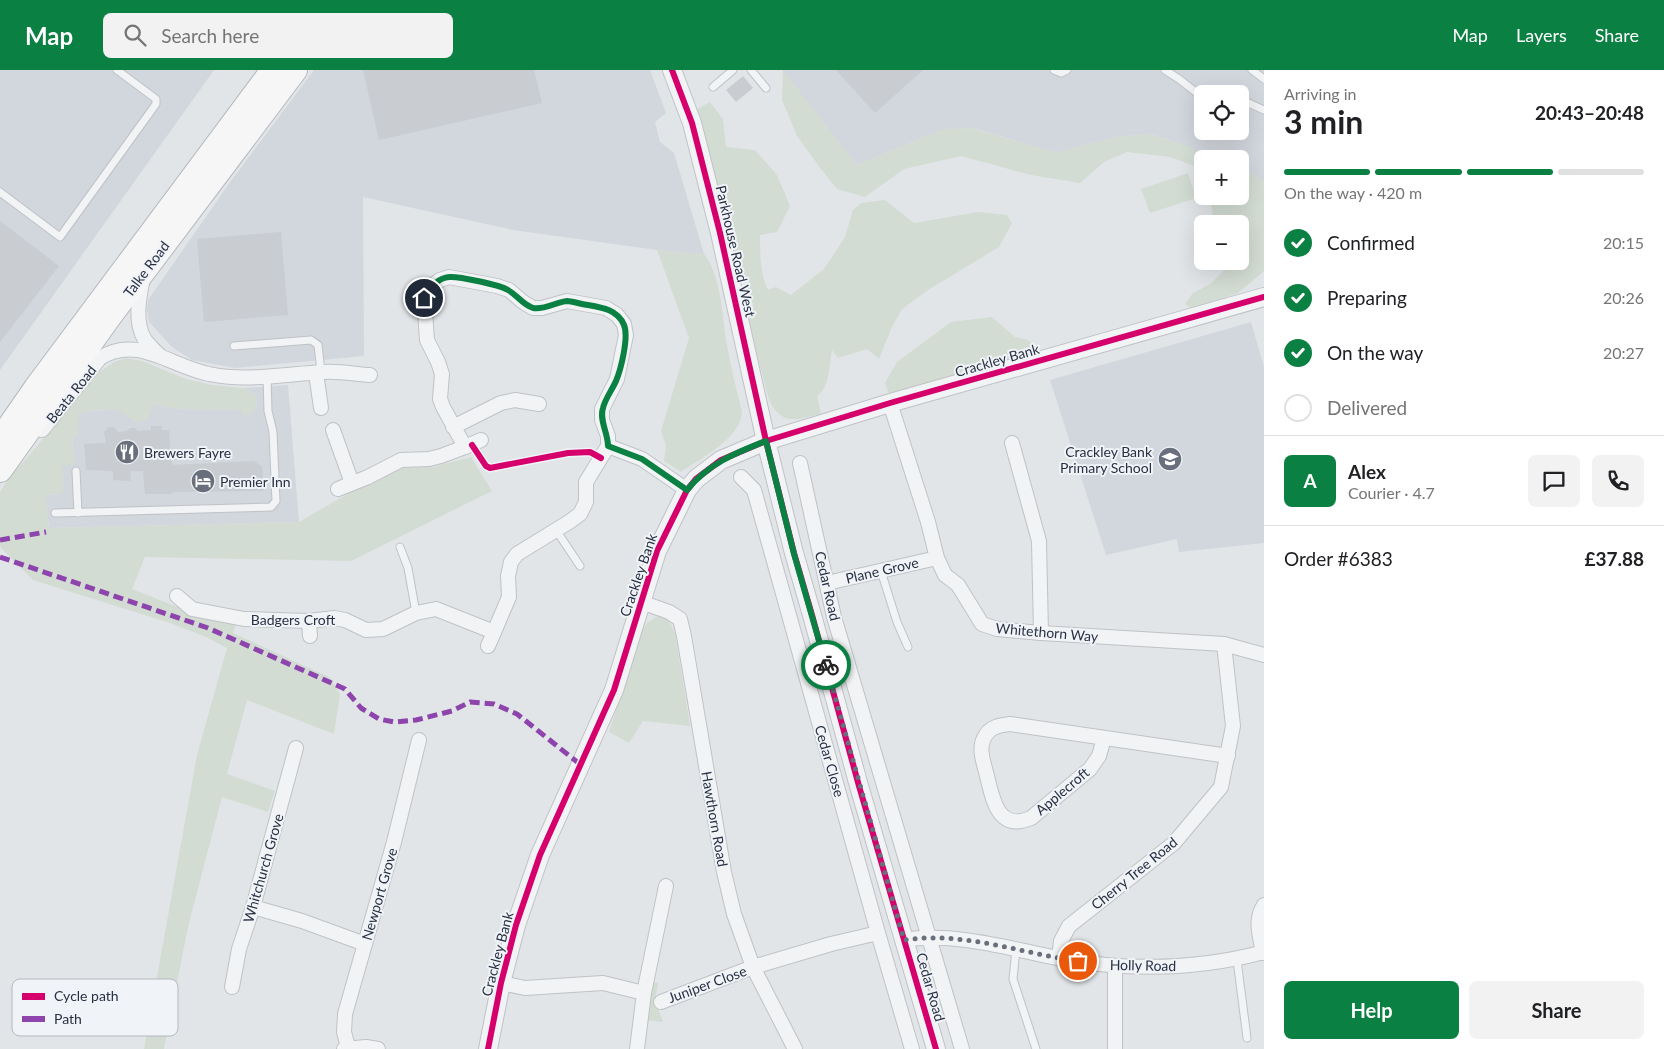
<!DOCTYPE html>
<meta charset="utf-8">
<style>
:root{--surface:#fff;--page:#f2f2f2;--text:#202124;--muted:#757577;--line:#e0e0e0;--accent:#0b8043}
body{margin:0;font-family:Lato,sans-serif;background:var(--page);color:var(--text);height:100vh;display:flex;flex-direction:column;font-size:19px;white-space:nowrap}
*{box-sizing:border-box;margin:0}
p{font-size:16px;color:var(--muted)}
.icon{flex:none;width:28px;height:28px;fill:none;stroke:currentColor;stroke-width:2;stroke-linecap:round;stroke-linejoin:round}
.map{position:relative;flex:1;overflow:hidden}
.side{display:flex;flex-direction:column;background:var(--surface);width:400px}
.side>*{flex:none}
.controls{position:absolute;left:1194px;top:15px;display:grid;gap:10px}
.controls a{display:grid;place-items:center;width:55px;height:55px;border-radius:8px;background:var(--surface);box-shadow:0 5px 20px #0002;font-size:25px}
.pin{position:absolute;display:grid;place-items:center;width:42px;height:42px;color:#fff;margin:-21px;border:2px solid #fff;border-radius:50%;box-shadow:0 1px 5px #0007}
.courier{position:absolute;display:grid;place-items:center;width:50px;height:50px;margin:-25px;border:4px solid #0b8043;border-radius:50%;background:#fff;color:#222;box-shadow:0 1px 6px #0007}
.summary em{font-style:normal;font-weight:700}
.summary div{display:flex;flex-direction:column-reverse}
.summary{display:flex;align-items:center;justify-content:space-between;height:85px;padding:0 20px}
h1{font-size:32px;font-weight:700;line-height:38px}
.bar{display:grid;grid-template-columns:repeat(4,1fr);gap:8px 5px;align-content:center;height:60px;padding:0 20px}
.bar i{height:6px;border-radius:4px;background:var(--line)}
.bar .selected{background:var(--accent)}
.bar p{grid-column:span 4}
.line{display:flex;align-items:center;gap:12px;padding:0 20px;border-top:1px solid var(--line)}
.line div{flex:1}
.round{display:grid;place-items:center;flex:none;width:52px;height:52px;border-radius:8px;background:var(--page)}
ol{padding:0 20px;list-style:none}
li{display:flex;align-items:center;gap:15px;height:55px}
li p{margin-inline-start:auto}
li .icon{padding:5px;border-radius:50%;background:var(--accent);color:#fff;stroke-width:4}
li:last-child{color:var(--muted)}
li i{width:28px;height:28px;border:2px solid var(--line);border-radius:50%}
.primary-button{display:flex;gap:10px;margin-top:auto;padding:10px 20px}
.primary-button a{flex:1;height:58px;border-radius:8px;background:var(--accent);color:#fff;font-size:20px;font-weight:700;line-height:58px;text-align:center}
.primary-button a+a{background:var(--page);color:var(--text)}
header{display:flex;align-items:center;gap:30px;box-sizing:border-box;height:70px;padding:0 25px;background:var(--accent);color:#fff}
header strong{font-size:24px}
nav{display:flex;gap:28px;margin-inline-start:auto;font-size:18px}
.search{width:350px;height:45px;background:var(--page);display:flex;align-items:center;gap:12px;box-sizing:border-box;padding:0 18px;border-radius:8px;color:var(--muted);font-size:19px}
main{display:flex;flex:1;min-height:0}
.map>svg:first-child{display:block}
.built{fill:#d2d6dd;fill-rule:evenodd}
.green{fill:#d2dcd3}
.building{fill:#c9ccd0}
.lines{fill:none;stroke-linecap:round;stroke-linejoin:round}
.service-casing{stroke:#bfc2c6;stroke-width:9}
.minor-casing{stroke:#bfc2c6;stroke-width:16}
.tertiary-casing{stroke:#bfc2c6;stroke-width:20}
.trunk-casing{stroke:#b4b8bd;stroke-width:26}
.service{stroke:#f2f3f4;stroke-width:7}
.minor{stroke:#f2f3f4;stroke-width:14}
.tertiary{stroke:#f2f3f4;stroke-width:18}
.trunk{stroke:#f6f6f7;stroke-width:24}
.quiet{stroke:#8e44ad;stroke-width:5;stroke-dasharray:10 5;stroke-linecap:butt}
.cycleway-casing{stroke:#f0f3f7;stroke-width:9}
.cycleway{stroke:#d6006c;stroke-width:6}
.done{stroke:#696f7c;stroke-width:5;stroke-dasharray:0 9}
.route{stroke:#0b8043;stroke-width:6}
.labels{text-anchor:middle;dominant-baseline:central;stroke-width:4;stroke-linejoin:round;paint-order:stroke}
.street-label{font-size:14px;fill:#283042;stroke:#f0f3f7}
.poi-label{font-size:14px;fill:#283042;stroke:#f0f3f7;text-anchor:start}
.key{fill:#f0f3f7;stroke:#b4b8c1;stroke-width:1}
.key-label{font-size:14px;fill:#283042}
</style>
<header>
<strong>Map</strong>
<div class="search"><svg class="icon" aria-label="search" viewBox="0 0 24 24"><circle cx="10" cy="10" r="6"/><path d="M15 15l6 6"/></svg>Search here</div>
<nav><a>Map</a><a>Layers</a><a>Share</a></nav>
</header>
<main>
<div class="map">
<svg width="1264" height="979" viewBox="0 0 1264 979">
<rect width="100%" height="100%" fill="#e2e5e8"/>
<g class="built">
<polygon points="0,0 214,0 0,300"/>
<polygon points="314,0 650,0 666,43 655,52 660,72 674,83 704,184 657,180 513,160 363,127 364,286 235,298 192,290 172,277 149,252 147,239 148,230 228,115"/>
<path d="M782 0H1264V111L1240 98V89H1222L1152 64 1115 67 1056 83 973 58 943 59 857 95ZM1202 24H1240V61H1202Z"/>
<polygon points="1251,252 1264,297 1264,473 1179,482 1177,469 1106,485 1050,310"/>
<polygon points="288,315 299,452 49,458 45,425 63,424 62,395 75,395 72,370 78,365 78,348 83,342 117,339 126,344 136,352 154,335 181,339 242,340 248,345 257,339 256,325 244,318"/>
</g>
<g class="green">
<polygon points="783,0 857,95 943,59 972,58 1056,83 1115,67 1152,64 1222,89 1202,89 1202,99 1170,87 1127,82 1104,92 1080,113 1031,105 961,86 904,99 865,127 837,119 821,99 797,66 782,30"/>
<path d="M710 32 723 49 726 77 755 80 777 105 790 136 777 162 760 165C760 184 760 203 768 220L776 217 791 225 824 199 845 167 853 140 861 133 885 130 914 153 978 142 1007 145 1012 153 999 177 928 220 902 239 891 259 879 289 867 279 838 288 832 280C829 294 830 318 817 326L821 344C797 349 782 357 769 330L746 242 754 237 742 202 731 181 715 108 697 39Z"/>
<polygon points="1240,98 1264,111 1264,201 1238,223 1192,239 1185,234 1193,223 1210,214 1233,191 1240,191 1240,154 1214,154 1210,126 1240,126"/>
<polygon points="1188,103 1196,128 1150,143 1141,119"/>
<path d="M657 180 704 184C721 205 722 244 726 269 730 294 736 318 742 342 741 368 701 388 681 402L664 391 666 375 661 361 689 268Z"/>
<polygon points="992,247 1015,267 1028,270 1035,277 1034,286 890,327 885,313 897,292 951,252"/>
<path d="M126 288 142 291 186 309 212 315 244 318 256 325 257 339 248 345H242L241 340 181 339 154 335 147 350 136 352C116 335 107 340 83 342L78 348V365L72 370 75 395 62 396 63 424 45 425 49 458 299 452 387 401 401 398 433 397 471 387 492 421 351 491 145 487 132 519 190 542 237 551 233 563 331 608 340 625 334 664 247 630 227 704 275 721 268 742 222 727 188 857 164 979H144L197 685 227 578 206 567 170 553 33 510 1 478 0 475V422L11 404 25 390 98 303 114 292Z"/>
<path d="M656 547C669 547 670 552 675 563L690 656 643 651 629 673 609 662 640 564 647 553Z"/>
<polygon points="650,912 658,913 655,930 663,952 646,950"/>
</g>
<g class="building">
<polygon points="363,0 534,0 542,33 379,70"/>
<polygon points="836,0 923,0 875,43"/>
<polygon points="743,6 753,18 736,32 726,20"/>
<polygon points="0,151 59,196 0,272"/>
<polygon points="281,162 288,245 204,252 197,169"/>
<polygon points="151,356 162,356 162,360 169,360 171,390 173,395 254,391 262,397 264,421 172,422 172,424 145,424 143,401 130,401 131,411 113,410 113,401 86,400 84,374 106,373 104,362 108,357 114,357 118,362 127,361 130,358 135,358 138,361 151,360"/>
</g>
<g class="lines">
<g class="service-casing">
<g id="service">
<polyline points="751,0 766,18"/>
<polyline points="1054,0 1061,3 1067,0"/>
<polyline points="1165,0 1179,9 1202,27"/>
<polyline points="1252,0 1264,9"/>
<polyline points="713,17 733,0"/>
<polyline points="1240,31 1244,31 1264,40"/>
<polyline points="0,122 60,167 156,34 156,29 117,0"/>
<polyline points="234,276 311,270 318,275 321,302"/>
<polyline points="76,401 78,443"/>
<polyline points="55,443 271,437 276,431 273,362 268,341 267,307"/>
<polyline points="556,460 580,496"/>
<polyline points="400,477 408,498 416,543"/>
<polyline points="881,501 897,552 908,577"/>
<polyline points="1016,879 1013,909 1036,979"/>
<polyline points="1237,890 1247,968"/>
</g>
</g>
<g class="minor-casing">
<g id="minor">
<path d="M143 208C139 228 134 252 145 270 149 275 154 280 159 285"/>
<polyline points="316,303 321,338"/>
<polyline points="890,333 928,452 937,488 945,505 958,515 982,554 997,559 1041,563 1224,574 1264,585"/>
<polyline points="453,357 501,333 515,330 539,334"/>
<path d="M42 360 100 288C137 264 172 297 209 304 246 312 286 304 324 302 339 301 355 304 370 305"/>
<polyline points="333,360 352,413"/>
<polyline points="1012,373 1039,471 1041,563"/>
<polyline points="465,377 481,370"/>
<polyline points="800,393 834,547 962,979"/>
<polyline points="741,407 754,420 878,863 912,979"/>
<polyline points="338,419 368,407 401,390 429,389 441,386 465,377 443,337 440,329 442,304 438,292 427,270 424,228 429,218 440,210 449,207 497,216 509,220 523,232 533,238 542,238 567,231 606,238 617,245 624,254 626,265 617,309 602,339 602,350 608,366 608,376 642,389 687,420"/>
<polyline points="827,513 937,488"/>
<polyline points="177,526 192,539 244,549 309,551 334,548 345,550 366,560 383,559 416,543 436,539 494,562"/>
<polyline points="641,532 669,542 680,549 684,566 724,802 734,844 753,897 795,979"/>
<polyline points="309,551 310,566"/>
<polyline points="488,576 509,527 508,506 511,492 517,484 569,452 580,444 586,432 586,412 608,376"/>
<path d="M1104 668 1099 686 1090 699 1031 748C998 762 993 730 987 706 984 693 978 680 984 668 989 657 1000 655 1010 654L1228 686"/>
<polyline points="253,837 302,851 365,874"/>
<path d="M903 870C955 862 1007 878 1057 888 1126 901 1196 900 1264 882"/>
<path d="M1263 883C1260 865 1254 851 1264 835"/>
<polyline points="1059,888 1061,871 1069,856 1174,773 1221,717 1233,656 1224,574"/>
<polyline points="1115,896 1115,979"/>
<polyline points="501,913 525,918 603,913 644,923"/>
<polyline points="232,917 239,879 253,837 296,678"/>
<polyline points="661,932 753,897 831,874 878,863"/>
<polyline points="348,977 344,962 345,944 394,772 419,670"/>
<polyline points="344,979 366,977 378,979"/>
<polyline points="637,979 644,923 666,816"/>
</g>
</g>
<g class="tertiary-casing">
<g id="tertiary">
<polyline points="672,0 692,53 720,163 766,371 794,483 812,545 859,716 936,979"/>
<polyline points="488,979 501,913 516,855 540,785 614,620 657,481 687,420 696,409 721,390 766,371 890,333 1264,227"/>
</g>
</g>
<g class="trunk-casing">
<g id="trunk">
<polyline points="0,370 36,318 273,0"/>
<polyline points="0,400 109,247 295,0"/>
</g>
</g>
<use href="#service" class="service"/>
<use href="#minor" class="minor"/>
<use href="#tertiary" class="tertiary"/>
<use href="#trunk" class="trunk"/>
<g class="quiet">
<polyline points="0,470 46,462"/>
<polyline points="0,487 208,558 345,619 361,638 379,649 394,652 416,650 452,641 470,632 494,634 517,644 581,695"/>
</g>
<g class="cycleway-casing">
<g id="cycleway">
<polyline points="672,0 692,53 720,163 766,371 794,483 812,545 859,716 936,979"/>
<polyline points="472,375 486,396 490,398 568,383 590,382 601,388"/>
<polyline points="488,979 501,913 516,855 540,785 614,620 657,481 687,420 696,409 721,390 766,371 890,333 1264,227"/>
</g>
</g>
<use href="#cycleway" class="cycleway"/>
</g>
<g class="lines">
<path class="done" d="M826 595 904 870C962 861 1020 883 1078 891"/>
<path class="route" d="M424 228C429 219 437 208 449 207 458 206 500 215 508 220 517 225 523 235 533 238 545 240 556 232 567 231 571 231 577 233 582 234 598 237 617 238 624 255 629 267 621 299 616 311 612 320 605 329 603 338 599 350 608 363 608 376L642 389 687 420C708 394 735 383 766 371L794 484 826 595"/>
</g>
<defs>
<g id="restaurant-disc" transform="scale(1.25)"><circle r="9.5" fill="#696f7c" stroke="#f0f3f7"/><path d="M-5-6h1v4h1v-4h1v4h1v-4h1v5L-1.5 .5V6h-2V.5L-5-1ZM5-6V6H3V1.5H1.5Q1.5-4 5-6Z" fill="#fff"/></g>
<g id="school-disc" transform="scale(1.25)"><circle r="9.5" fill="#696f7c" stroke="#f0f3f7"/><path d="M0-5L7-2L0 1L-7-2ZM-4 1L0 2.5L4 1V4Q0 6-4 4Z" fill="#fff"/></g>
<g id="hotel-disc" transform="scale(1.25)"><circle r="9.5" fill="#696f7c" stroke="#f0f3f7"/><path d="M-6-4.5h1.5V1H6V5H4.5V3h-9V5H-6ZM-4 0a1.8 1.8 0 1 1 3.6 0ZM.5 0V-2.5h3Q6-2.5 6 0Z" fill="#fff"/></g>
</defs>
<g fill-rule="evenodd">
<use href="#restaurant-disc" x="127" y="382"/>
<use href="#school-disc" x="1170" y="389"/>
<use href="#hotel-disc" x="203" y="411"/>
</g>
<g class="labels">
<g class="street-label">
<text transform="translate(736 181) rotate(77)">Parkhouse Road West</text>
<text transform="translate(146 199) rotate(-53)">Talke Road</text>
<text transform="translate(997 290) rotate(-16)">Crackley Bank</text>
<text transform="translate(71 324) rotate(-51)">Beata Road</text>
<text transform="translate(882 500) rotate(-13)">Plane Grove</text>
<text transform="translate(638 505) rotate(-71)">Crackley Bank</text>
<text transform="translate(828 516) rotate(77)">Cedar Road</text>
<text x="293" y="549">Badgers Croft</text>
<text transform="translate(1047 562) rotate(5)">Whitethorn Way</text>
<text transform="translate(830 691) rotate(74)">Cedar Close</text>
<text transform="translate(1062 721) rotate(-40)">Applecroft</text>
<text transform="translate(715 749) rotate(80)">Hawthorn Road</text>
<text transform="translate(263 798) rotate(-74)">Whitchurch Grove</text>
<text transform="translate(1134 803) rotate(-39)">Cherry Tree Road</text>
<text transform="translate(379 824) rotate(-74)">Newport Grove</text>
<text transform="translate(497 884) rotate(-75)">Crackley Bank</text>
<text transform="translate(1143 895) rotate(1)">Holly Road</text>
<text transform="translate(707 914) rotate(-20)">Juniper Close</text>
<text transform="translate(931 917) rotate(74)">Cedar Road</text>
</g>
<g class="poi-label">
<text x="1152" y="381" text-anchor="end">Crackley Bank<tspan x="1152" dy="16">Primary School</tspan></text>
<text x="144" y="382">Brewers Fayre</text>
<text x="220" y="411">Premier Inn</text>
</g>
</g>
<rect x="12" y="909" width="166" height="57" rx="8" class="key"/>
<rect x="22" y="923" width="23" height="7" fill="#d6006c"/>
<rect x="22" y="946" width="23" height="6" fill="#8e44ad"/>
<g class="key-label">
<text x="54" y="931">Cycle path</text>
<text x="54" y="954">Path</text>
</g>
</svg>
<div class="controls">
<a><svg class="icon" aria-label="locate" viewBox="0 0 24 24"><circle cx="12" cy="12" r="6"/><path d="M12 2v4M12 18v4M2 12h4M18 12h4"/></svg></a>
<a>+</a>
<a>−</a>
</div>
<div class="pin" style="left:1078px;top:891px;background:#ea580c"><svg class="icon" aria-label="bag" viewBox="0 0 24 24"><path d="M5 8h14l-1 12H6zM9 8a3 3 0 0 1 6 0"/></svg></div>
<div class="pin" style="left:424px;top:228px;background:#1f2937"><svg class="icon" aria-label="home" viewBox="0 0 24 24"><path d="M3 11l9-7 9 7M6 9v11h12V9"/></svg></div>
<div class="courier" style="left:826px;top:595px"><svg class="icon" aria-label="bike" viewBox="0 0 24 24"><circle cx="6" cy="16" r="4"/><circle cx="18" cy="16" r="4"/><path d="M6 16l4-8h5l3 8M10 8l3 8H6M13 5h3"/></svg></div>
</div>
<section class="side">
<div class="summary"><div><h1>3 min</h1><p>Arriving in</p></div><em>20:43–20:48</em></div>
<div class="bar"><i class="selected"></i><i class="selected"></i><i class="selected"></i><i></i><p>On the way · 420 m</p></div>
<ol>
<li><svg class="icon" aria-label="check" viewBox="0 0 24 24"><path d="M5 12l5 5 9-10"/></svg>Confirmed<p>20:15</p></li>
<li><svg class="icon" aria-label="check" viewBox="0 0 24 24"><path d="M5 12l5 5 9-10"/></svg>Preparing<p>20:26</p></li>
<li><svg class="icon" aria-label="check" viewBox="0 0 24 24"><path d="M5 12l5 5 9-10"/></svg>On the way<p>20:27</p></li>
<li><i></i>Delivered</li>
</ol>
<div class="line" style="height:90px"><b class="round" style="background:var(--accent);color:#fff">A</b><div><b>Alex</b><p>Courier · 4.7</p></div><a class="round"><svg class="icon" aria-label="chat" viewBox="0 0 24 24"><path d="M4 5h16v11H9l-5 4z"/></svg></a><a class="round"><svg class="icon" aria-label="phone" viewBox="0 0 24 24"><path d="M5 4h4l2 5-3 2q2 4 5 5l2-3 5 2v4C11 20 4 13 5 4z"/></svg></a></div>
<div class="line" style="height:65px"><div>Order #6383</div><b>£37.88</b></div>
<div class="primary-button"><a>Help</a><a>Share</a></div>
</section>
</main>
